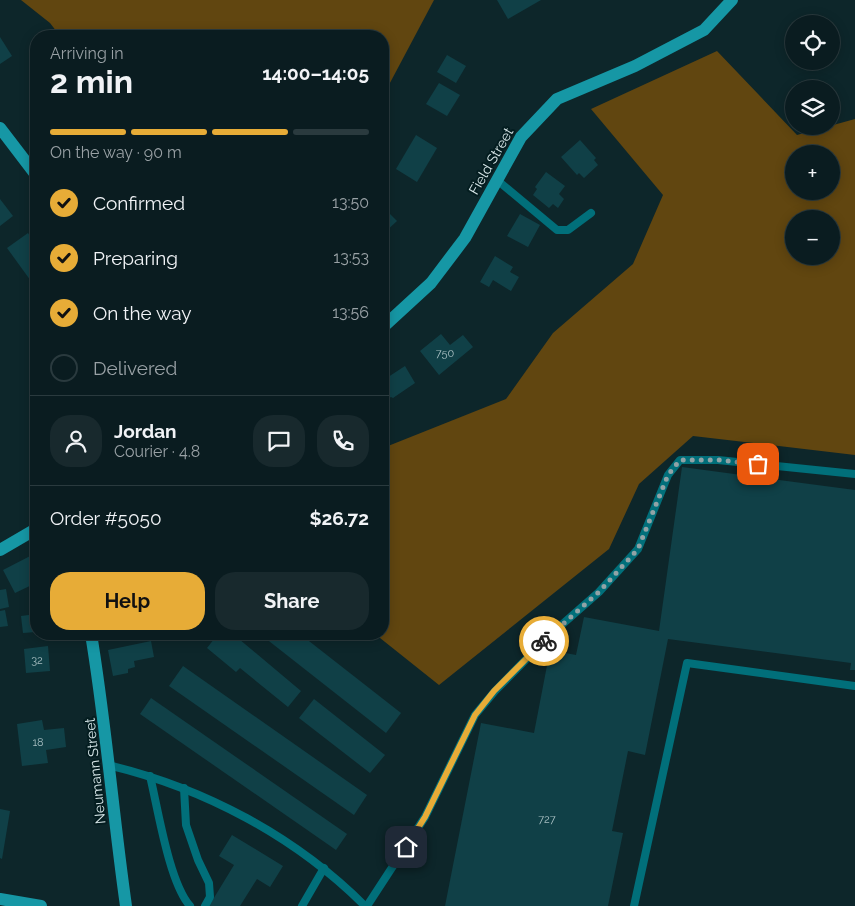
<!DOCTYPE html>
<meta charset="utf-8">
<style>
:root{--surface:#0a1c20;--page:#18292d;--text:#f1f3f6;--muted:#99a1a5;--line:#2a3a3e;--accent:#e7ac37}
body{margin:0;font-family:Raleway,sans-serif;background:var(--page);color:var(--text);height:100vh;display:flex;flex-direction:column;font-size:19px;white-space:nowrap}
*{box-sizing:border-box;margin:0}
p{font-size:16px;color:var(--muted)}
.icon{flex:none;width:28px;height:28px;fill:none;stroke:currentColor;stroke-width:2;stroke-linecap:round;stroke-linejoin:round}
.map{position:relative;flex:1;overflow:hidden}
.side{position:absolute;left:30px;top:30px;width:359px;height:610px;display:flex;flex-direction:column;background:var(--surface);border-radius:20px;box-shadow:0 2px 12px #0003,0 0 0 1px var(--line)}
.side>*{flex:none}
.fabs{position:absolute;left:785px;top:15px;display:grid;gap:10px}
.fabs a{display:grid;place-items:center;width:55px;height:55px;border-radius:50%;background:var(--surface);box-shadow:0 2px 12px #0003,0 0 0 1px var(--line);font-size:25px}
.pin{position:absolute;display:grid;place-items:center;width:42px;height:42px;color:#fff;margin:-21px;border-radius:10px;box-shadow:0 2px 8px #0006}
.courier{position:absolute;display:grid;place-items:center;width:50px;height:50px;margin:-25px;border:4px solid #e7ac37;border-radius:50%;background:#fff;color:#222;box-shadow:0 1px 6px #0007}
.head em{font-style:normal;font-weight:700}
.head div{display:flex;flex-direction:column-reverse}
.head{display:flex;align-items:center;justify-content:space-between;height:85px;padding:0 20px}
h1{font-size:32px;font-weight:700;line-height:38px}
.bar{display:grid;grid-template-columns:repeat(4,1fr);gap:8px 5px;align-content:center;height:60px;padding:0 20px}
.bar i{height:6px;border-radius:4px;background:var(--line)}
.bar .current{background:var(--accent)}
.bar p{grid-column:span 4}
.line{display:flex;align-items:center;gap:12px;padding:0 20px;border-top:1px solid var(--line)}
.line div{flex:1}
.round{display:grid;place-items:center;flex:none;width:52px;height:52px;border-radius:20px;background:var(--page)}
ol{padding:0 20px;list-style:none}
li{display:flex;align-items:center;gap:15px;height:55px}
li p{margin-inline-start:auto}
li .icon{padding:5px;border-radius:50%;background:var(--accent);color:#111;stroke-width:4}
li:last-child{color:var(--muted)}
li i{width:28px;height:28px;border:2px solid var(--line);border-radius:50%}
.action{display:flex;gap:10px;margin-top:auto;padding:10px 20px}
.action a{flex:1;height:58px;border-radius:20px;background:var(--accent);color:#111;font-size:20px;font-weight:700;line-height:58px;text-align:center}
.action a+a{background:var(--page);color:var(--text)}
.map>svg:first-child{display:block}
.forest{fill:#614610;fill-rule:evenodd}
.building{fill:#104047}
.lines{fill:none;stroke-linecap:round;stroke-linejoin:round}
.lane{stroke:#016f7a;stroke-width:8}
.secondary{stroke:#1697a5;stroke-width:12}
.done{stroke:#91a3a6;stroke-width:5;stroke-dasharray:0 9}
.route{stroke:#e7ac37;stroke-width:6}
.labels{text-anchor:middle;dominant-baseline:central;stroke-width:4;stroke-linejoin:round;paint-order:stroke}
.number-label{font-size:11px;fill:#a6bdc0}
.street-label{font-size:14px;fill:#d8e7e9;stroke:#041d20}
</style>
<div class="map">
<svg width="855" height="906" viewBox="0 0 855 906">
<rect width="100%" height="100%" fill="#0d262a"/>
<g class="forest">
<polygon points="21,0 434,0 383,96 382,36 60,36 50,23"/>
<path d="M717 51 797 135 855 119V455L693 436 639 484 609 549 439 685 375 634H382L383 448 506 399 553 333 633 264 663 195 591 109ZM794 154H831V191H794ZM794 219H831V256H794Z"/>
</g>
<g class="building">
<polygon points="497,0 541,0 508,19"/>
<polygon points="816,16 821,24 803,24"/>
<polygon points="0,37 12,56 0,64"/>
<polygon points="447,55 466,66 456,83 437,72"/>
<polygon points="439,83 460,95 447,116 426,104"/>
<polygon points="416,135 437,148 417,182 396,169"/>
<polygon points="580,140 596,158 594,160 598,165 584,178 579,173 577,175 561,157"/>
<polygon points="546,172 565,186 559,194 564,199 558,208 553,204 549,208 533,195 537,189 535,187"/>
<polygon points="0,199 13,216 0,226"/>
<polygon points="382,206 397,221 382,235"/>
<polygon points="520,214 540,225 528,247 507,236"/>
<polygon points="28,233 36,245 36,288 7,248"/>
<polygon points="495,256 513,267 510,272 519,277 511,291 493,280 489,287 480,282"/>
<polygon points="441,334 450,345 463,335 473,347 439,375 420,351"/>
<polygon points="405,366 415,383 393,398 391,397 382,402 382,392 386,389 382,381"/>
<polygon points="682,467 855,490 855,670 850,670 851,663 668,639 645,755 628,751 612,831 623,833 608,906 445,906 481,723 534,733 550,650 576,655 584,617 659,631"/>
<polygon points="36,553 36,573 33,575 36,583 15,593 3,570"/>
<polygon points="6,589 9,607 0,609 0,590"/>
<polygon points="5,610 8,626 0,627 0,611"/>
<polygon points="36,614 36,632 23,633 21,616"/>
<polygon points="218,634 233,634 301,691 288,707 240,668 236,672 207,648"/>
<polygon points="260,634 300,634 401,713 386,733"/>
<polygon points="151,641 154,657 134,661 135,667 128,669 128,673 113,676 108,650"/>
<polygon points="48,646 50,671 26,673 24,649"/>
<polygon points="183,666 367,795 354,815 169,686"/>
<polygon points="151,698 347,834 336,850 140,714"/>
<polygon points="314,699 385,755 370,773 299,718"/>
<polygon points="42,720 44,730 64,728 66,747 46,750 48,763 22,766 17,724"/>
<polygon points="0,809 10,811 2,859 0,858"/>
<polygon points="232,835 283,866 270,887 257,879 240,906 209,906 234,865 219,856"/>
</g>
<g class="lines">
<g class="lane">
<polyline points="497,180 557,230 568,230 591,213"/>
<path d="M108 765C204 788 295 836 365 906"/>
<path d="M150 776C158 809 169 882 190 906"/>
<polyline points="184,788 186,825 198,860 209,883 210,897 205,906"/>
<polyline points="302,906 324,868"/>
<polyline points="367,906 425,817 475,715 495,691 549,636 599,592 638,549 668,475 680,460 718,460 855,474"/>
<polyline points="634,906 687,663 855,686"/>
</g>
<g class="secondary">
<polyline points="0,128 36,175"/>
<polyline points="382,328 431,283 465,238 521,137 557,99 635,66 704,30 732,0"/>
<polyline points="0,550 36,529"/>
<path d="M91 634C106 724 113 815 126 906"/>
<polyline points="0,899 41,906"/>
</g>
</g>
<g class="lines">
<polyline class="done" points="544,641 599,592 638,549 668,475 680,460 718,460 758,464"/>
<polyline class="route" points="406,847 425,817 475,715 494,691 544,641"/>
</g>
<g class="labels">
<g class="number-label">
<text x="445" y="353">750</text>
<text x="37" y="660">32</text>
<text x="38" y="742">18</text>
<text x="547" y="819">727</text>
</g>
<g class="street-label">
<text transform="translate(491 161) rotate(-60)">Field Street</text>
<text transform="translate(95 771) rotate(-96)">Neumann Street</text>
</g>
</g>
</svg>
<div class="fabs">
<a><svg class="icon" aria-label="locate" viewBox="0 0 24 24"><circle cx="12" cy="12" r="6"/><path d="M12 2v4M12 18v4M2 12h4M18 12h4"/></svg></a>
<a><svg class="icon" aria-label="layers" viewBox="0 0 24 24"><path d="M12 4l9 5-9 5-9-5zM3 14l9 5 9-5"/></svg></a>
<a>+</a>
<a>−</a>
</div>
<div class="pin" style="left:758px;top:464px;background:#ea580c"><svg class="icon" aria-label="bag" viewBox="0 0 24 24"><path d="M5 8h14l-1 12H6zM9 8a3 3 0 0 1 6 0"/></svg></div>
<div class="pin" style="left:406px;top:847px;background:#1f2937"><svg class="icon" aria-label="home" viewBox="0 0 24 24"><path d="M3 11l9-7 9 7M6 9v11h12V9"/></svg></div>
<div class="courier" style="left:544px;top:641px"><svg class="icon" aria-label="bike" viewBox="0 0 24 24"><circle cx="6" cy="16" r="4"/><circle cx="18" cy="16" r="4"/><path d="M6 16l4-8h5l3 8M10 8l3 8H6M13 5h3"/></svg></div>
<section class="side">
<div class="head"><div><h1>2 min</h1><p>Arriving in</p></div><em>14:00–14:05</em></div>
<div class="bar"><i class="current"></i><i class="current"></i><i class="current"></i><i></i><p>On the way · 90 m</p></div>
<ol>
<li><svg class="icon" aria-label="check" viewBox="0 0 24 24"><path d="M5 12l5 5 9-10"/></svg>Confirmed<p>13:50</p></li>
<li><svg class="icon" aria-label="check" viewBox="0 0 24 24"><path d="M5 12l5 5 9-10"/></svg>Preparing<p>13:53</p></li>
<li><svg class="icon" aria-label="check" viewBox="0 0 24 24"><path d="M5 12l5 5 9-10"/></svg>On the way<p>13:56</p></li>
<li><i></i>Delivered</li>
</ol>
<div class="line" style="height:90px"><a class="round"><svg class="icon" aria-label="person" viewBox="0 0 24 24"><circle cx="12" cy="8" r="4"/><path d="M4 21q1-7 8-7t8 7"/></svg></a><div><b>Jordan</b><p>Courier · 4.8</p></div><a class="round"><svg class="icon" aria-label="chat" viewBox="0 0 24 24"><path d="M4 5h16v11H9l-5 4z"/></svg></a><a class="round"><svg class="icon" aria-label="phone" viewBox="0 0 24 24"><path d="M5 4h4l2 5-3 2q2 4 5 5l2-3 5 2v4C11 20 4 13 5 4z"/></svg></a></div>
<div class="line" style="height:65px"><div>Order #5050</div><b>$26.72</b></div>
<div class="action"><a>Help</a><a>Share</a></div>
</section>
</div>
